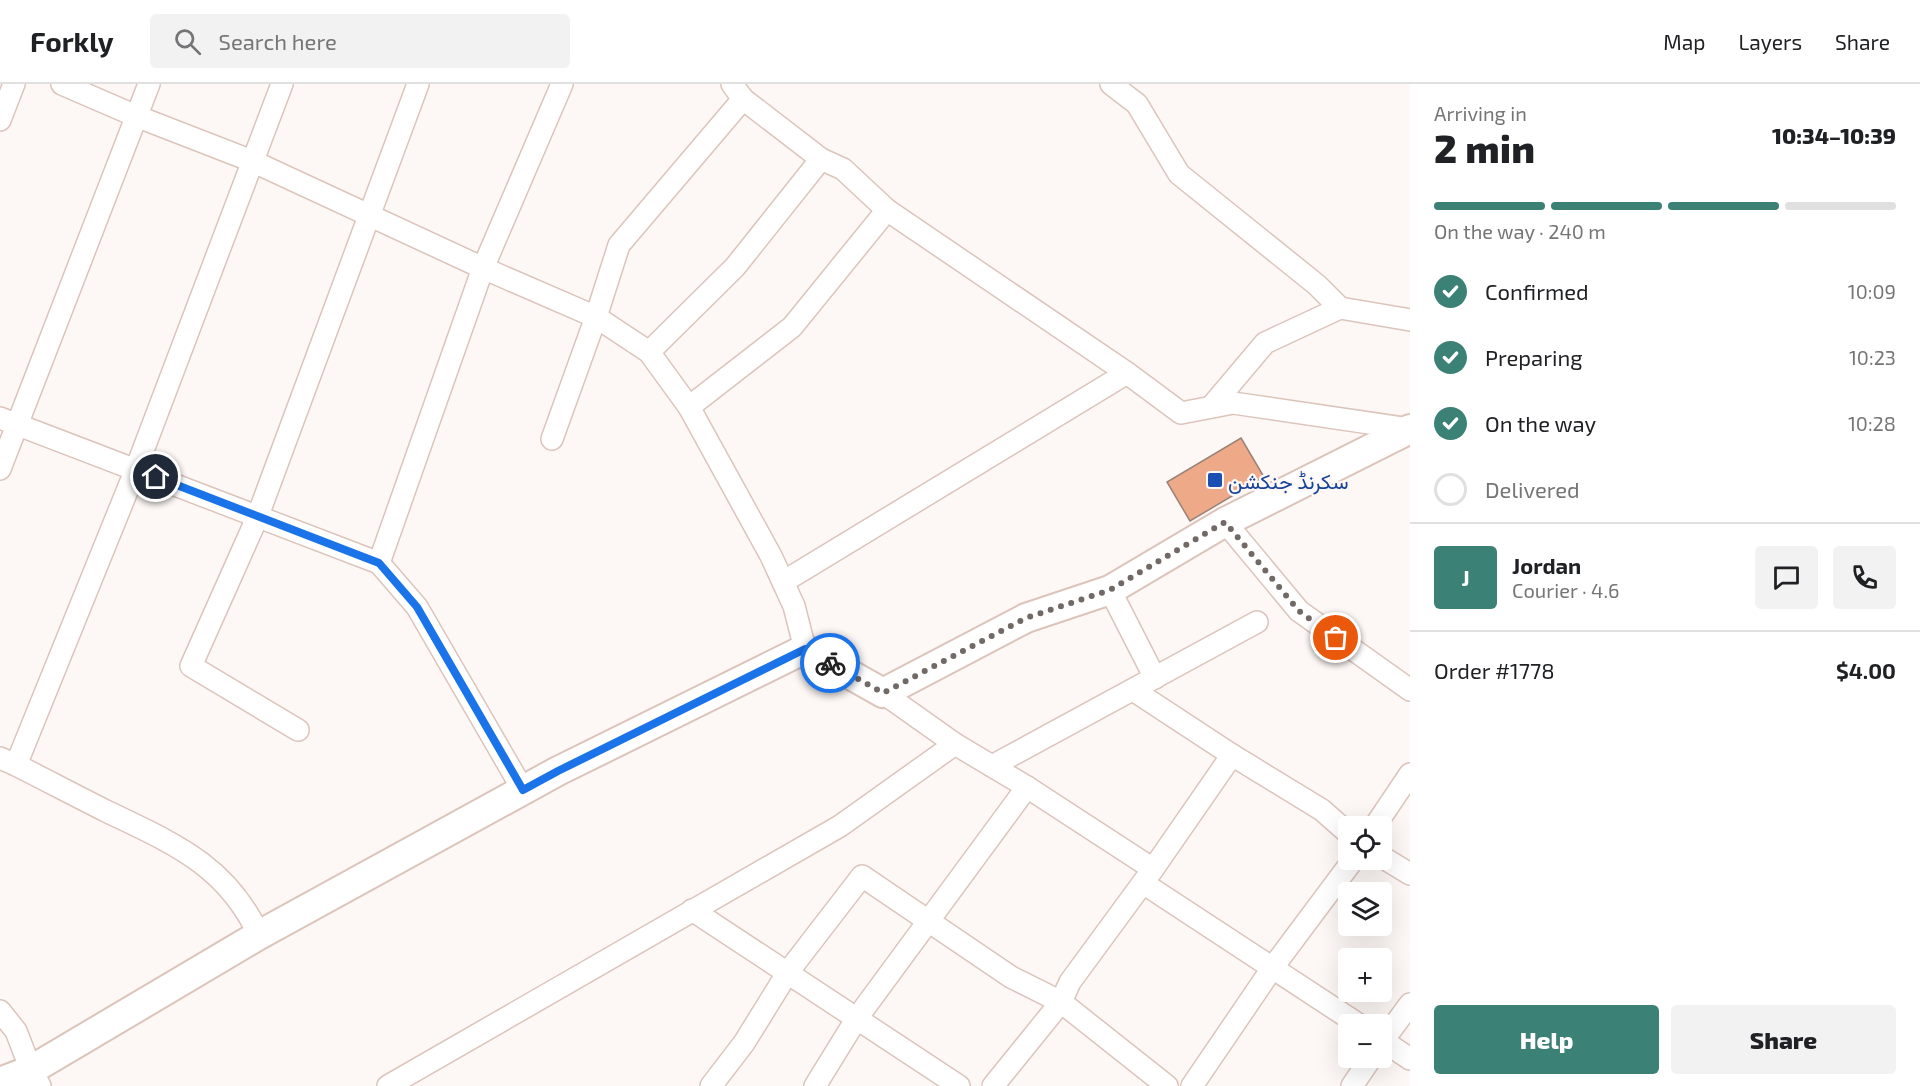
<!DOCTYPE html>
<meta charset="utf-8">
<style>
:root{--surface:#fff;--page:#f2f2f2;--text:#202124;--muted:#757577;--line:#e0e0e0;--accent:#3c8176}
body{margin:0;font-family:"Exo 2",Vazirmatn,sans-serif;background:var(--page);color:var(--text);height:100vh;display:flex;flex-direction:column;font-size:22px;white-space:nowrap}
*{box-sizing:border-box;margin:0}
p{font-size:20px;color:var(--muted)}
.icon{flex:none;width:33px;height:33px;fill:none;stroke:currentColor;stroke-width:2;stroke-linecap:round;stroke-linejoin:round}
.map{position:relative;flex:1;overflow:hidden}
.panel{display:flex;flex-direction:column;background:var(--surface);width:510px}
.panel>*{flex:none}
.buttons{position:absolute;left:1338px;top:732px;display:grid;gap:12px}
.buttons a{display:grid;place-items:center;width:54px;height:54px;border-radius:6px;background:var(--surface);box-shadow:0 6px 24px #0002;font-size:30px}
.pin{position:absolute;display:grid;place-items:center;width:51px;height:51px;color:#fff;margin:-26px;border:3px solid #fff;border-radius:50%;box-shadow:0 2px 6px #0007}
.courier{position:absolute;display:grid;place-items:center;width:60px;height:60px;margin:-30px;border:4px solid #1a73e8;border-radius:50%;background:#fff;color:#222;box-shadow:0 2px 8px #0007}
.headline em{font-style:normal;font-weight:800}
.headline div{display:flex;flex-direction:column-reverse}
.headline{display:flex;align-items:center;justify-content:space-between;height:102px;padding:0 24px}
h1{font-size:39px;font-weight:800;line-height:45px}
.bar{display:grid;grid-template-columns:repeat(4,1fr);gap:9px 6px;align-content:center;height:72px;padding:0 24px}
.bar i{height:8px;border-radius:4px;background:var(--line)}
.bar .current{background:var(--accent)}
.bar p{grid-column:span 4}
.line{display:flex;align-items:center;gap:15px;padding:0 24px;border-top:2px solid var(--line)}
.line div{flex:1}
.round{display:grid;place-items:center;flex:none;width:63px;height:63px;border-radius:6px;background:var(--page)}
ol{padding:0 24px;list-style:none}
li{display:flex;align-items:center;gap:18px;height:66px}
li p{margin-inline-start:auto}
li .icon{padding:6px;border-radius:50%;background:var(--accent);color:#fff;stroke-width:4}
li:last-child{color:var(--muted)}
li i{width:33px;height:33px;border:3px solid var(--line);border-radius:50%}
.action{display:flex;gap:12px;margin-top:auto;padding:12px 24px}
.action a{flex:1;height:69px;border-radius:6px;background:var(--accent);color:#fff;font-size:24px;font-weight:800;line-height:69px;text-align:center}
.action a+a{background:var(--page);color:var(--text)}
header{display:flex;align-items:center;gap:36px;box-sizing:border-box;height:84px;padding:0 30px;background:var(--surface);border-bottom:2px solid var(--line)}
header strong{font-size:28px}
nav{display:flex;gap:33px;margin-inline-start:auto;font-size:21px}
.search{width:420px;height:54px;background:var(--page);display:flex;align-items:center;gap:15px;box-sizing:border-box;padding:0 21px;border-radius:6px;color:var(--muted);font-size:22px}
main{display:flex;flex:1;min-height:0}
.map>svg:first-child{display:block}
.building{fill:#ea8;stroke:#988278;stroke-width:1.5}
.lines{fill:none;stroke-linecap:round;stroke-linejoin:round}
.street-casing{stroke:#dcc4bb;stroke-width:24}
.secondary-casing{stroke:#dcc4bb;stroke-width:32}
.street{stroke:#fff;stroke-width:21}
.secondary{stroke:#fff;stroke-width:28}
.done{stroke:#706966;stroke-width:6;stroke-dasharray:0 10.8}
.route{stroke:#1a73e8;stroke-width:8}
.transit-dot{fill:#1a4fb4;stroke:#fdf8f6;stroke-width:2}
.labels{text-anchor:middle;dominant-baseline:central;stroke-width:4.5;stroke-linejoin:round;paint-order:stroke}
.transit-label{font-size:21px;fill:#164399;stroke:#fdf8f6;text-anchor:start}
</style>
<header>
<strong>Forkly</strong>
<div class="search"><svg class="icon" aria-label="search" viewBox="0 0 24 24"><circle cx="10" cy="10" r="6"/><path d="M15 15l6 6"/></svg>Search here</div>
<nav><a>Map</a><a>Layers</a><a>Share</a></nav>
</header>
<main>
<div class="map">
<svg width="1410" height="1002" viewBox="0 0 1410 1002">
<rect width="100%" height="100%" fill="#fdf8f6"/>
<polygon class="building" points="1241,354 1264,393 1190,437 1167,398"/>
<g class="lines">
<g class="street-casing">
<g id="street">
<polyline points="62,0 136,32 252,77 483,184 596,233 649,268 689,323 771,472 794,522 805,565"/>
<polyline points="732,0 743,15 821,75 843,85 887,126 1127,289 1181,329 1233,319 1410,345"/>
<polyline points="1111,0 1137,20 1179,90 1317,201 1340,224"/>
<polyline points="0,36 14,0"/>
<polyline points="649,268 735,183 821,75"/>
<polyline points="689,323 792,243 887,126"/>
<polyline points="1211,323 1265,259 1340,224 1410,236"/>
<polyline points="0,334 379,479 417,523 523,706"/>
<polyline points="552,355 596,233 619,161 743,15"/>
<polyline points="0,385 149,0"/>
<polyline points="1225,438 1299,527 1410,606"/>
<polyline points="379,479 483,184 562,0"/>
<polyline points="783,498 1127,289"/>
<polyline points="1110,506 1155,594"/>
<polyline points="1133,606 1232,671 1322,726 1348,749"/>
<polyline points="883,609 955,660 1027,703 1153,785"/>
<polyline points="298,646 191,582 257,434 418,0"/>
<path d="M0 674 16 681C46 696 76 712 106 727 172 759 226 780 259 851"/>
<polyline points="16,681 136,385 282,0"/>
<polyline points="992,682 1257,538"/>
<polyline points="1375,742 1410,690"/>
<polyline points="1382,773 1410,790"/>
<polyline points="1143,799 1358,940"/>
<polyline points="692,826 959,1002"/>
<polyline points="0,927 16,947 31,986 40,1002"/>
<polyline points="1382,956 1410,975"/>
<polyline points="1382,958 1410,920"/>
<polyline points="388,1002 840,742 955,660"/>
<polyline points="711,1002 744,959 788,888 862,792 1011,893 1061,918 1167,1002"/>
<polyline points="815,1002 857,934 1027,703"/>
<polyline points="993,1002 1061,918 1070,898 1153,785 1232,671"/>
<polyline points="1192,1002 1273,883 1353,776"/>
<polyline points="1352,1002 1371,974"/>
</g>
</g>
<g class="secondary-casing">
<polyline id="secondary" points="0,998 31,986 259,851 558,687 805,565 883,609 1026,534 1110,506 1225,438 1410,345"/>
</g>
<use href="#street" class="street"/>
<use href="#secondary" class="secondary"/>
</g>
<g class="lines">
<polyline class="done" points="830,579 883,609 1026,534 1110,506 1225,438 1299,527 1336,554"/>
<polyline class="route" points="156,393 379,479 417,523 523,706 558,687 805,565 830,579"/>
</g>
<rect class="transit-dot" x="1207" y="388" width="16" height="16" rx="3"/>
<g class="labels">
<g class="transit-label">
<text x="1228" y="396">سکرنڈ جنکشن</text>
</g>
</g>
</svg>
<div class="buttons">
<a><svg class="icon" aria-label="locate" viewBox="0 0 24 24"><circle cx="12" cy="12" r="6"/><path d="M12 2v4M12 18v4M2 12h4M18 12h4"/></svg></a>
<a><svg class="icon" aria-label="layers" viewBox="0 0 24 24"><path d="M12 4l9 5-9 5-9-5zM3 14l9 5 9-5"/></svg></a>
<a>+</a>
<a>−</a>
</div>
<div class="pin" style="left:1336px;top:554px;background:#ea580c"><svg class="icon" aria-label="bag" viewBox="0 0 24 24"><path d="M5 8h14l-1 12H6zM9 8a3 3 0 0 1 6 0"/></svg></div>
<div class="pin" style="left:156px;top:393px;background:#1f2937"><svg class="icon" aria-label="home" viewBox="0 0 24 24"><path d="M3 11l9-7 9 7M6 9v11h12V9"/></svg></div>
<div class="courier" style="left:830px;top:579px"><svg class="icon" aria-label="bike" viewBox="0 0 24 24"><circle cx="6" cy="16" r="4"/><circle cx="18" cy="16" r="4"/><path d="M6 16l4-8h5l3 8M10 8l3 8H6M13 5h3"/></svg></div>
</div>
<section class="panel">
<div class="headline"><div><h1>2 min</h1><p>Arriving in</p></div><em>10:34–10:39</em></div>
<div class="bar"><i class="current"></i><i class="current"></i><i class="current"></i><i></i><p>On the way · 240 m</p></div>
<ol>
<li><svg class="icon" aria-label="check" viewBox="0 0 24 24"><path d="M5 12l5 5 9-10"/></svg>Confirmed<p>10:09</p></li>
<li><svg class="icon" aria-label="check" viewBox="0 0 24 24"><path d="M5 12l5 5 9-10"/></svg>Preparing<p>10:23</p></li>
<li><svg class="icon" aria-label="check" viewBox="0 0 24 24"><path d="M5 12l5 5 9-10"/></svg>On the way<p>10:28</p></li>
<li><i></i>Delivered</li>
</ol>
<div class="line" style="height:108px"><b class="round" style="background:var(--accent);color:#fff">J</b><div><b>Jordan</b><p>Courier · 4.6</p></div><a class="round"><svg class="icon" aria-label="chat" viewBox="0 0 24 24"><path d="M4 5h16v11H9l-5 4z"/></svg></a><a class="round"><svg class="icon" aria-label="phone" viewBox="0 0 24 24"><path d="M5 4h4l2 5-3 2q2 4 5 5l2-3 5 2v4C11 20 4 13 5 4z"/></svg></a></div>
<div class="line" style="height:78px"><div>Order #1778</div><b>$4.00</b></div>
<div class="action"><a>Help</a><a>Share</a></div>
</section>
</main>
